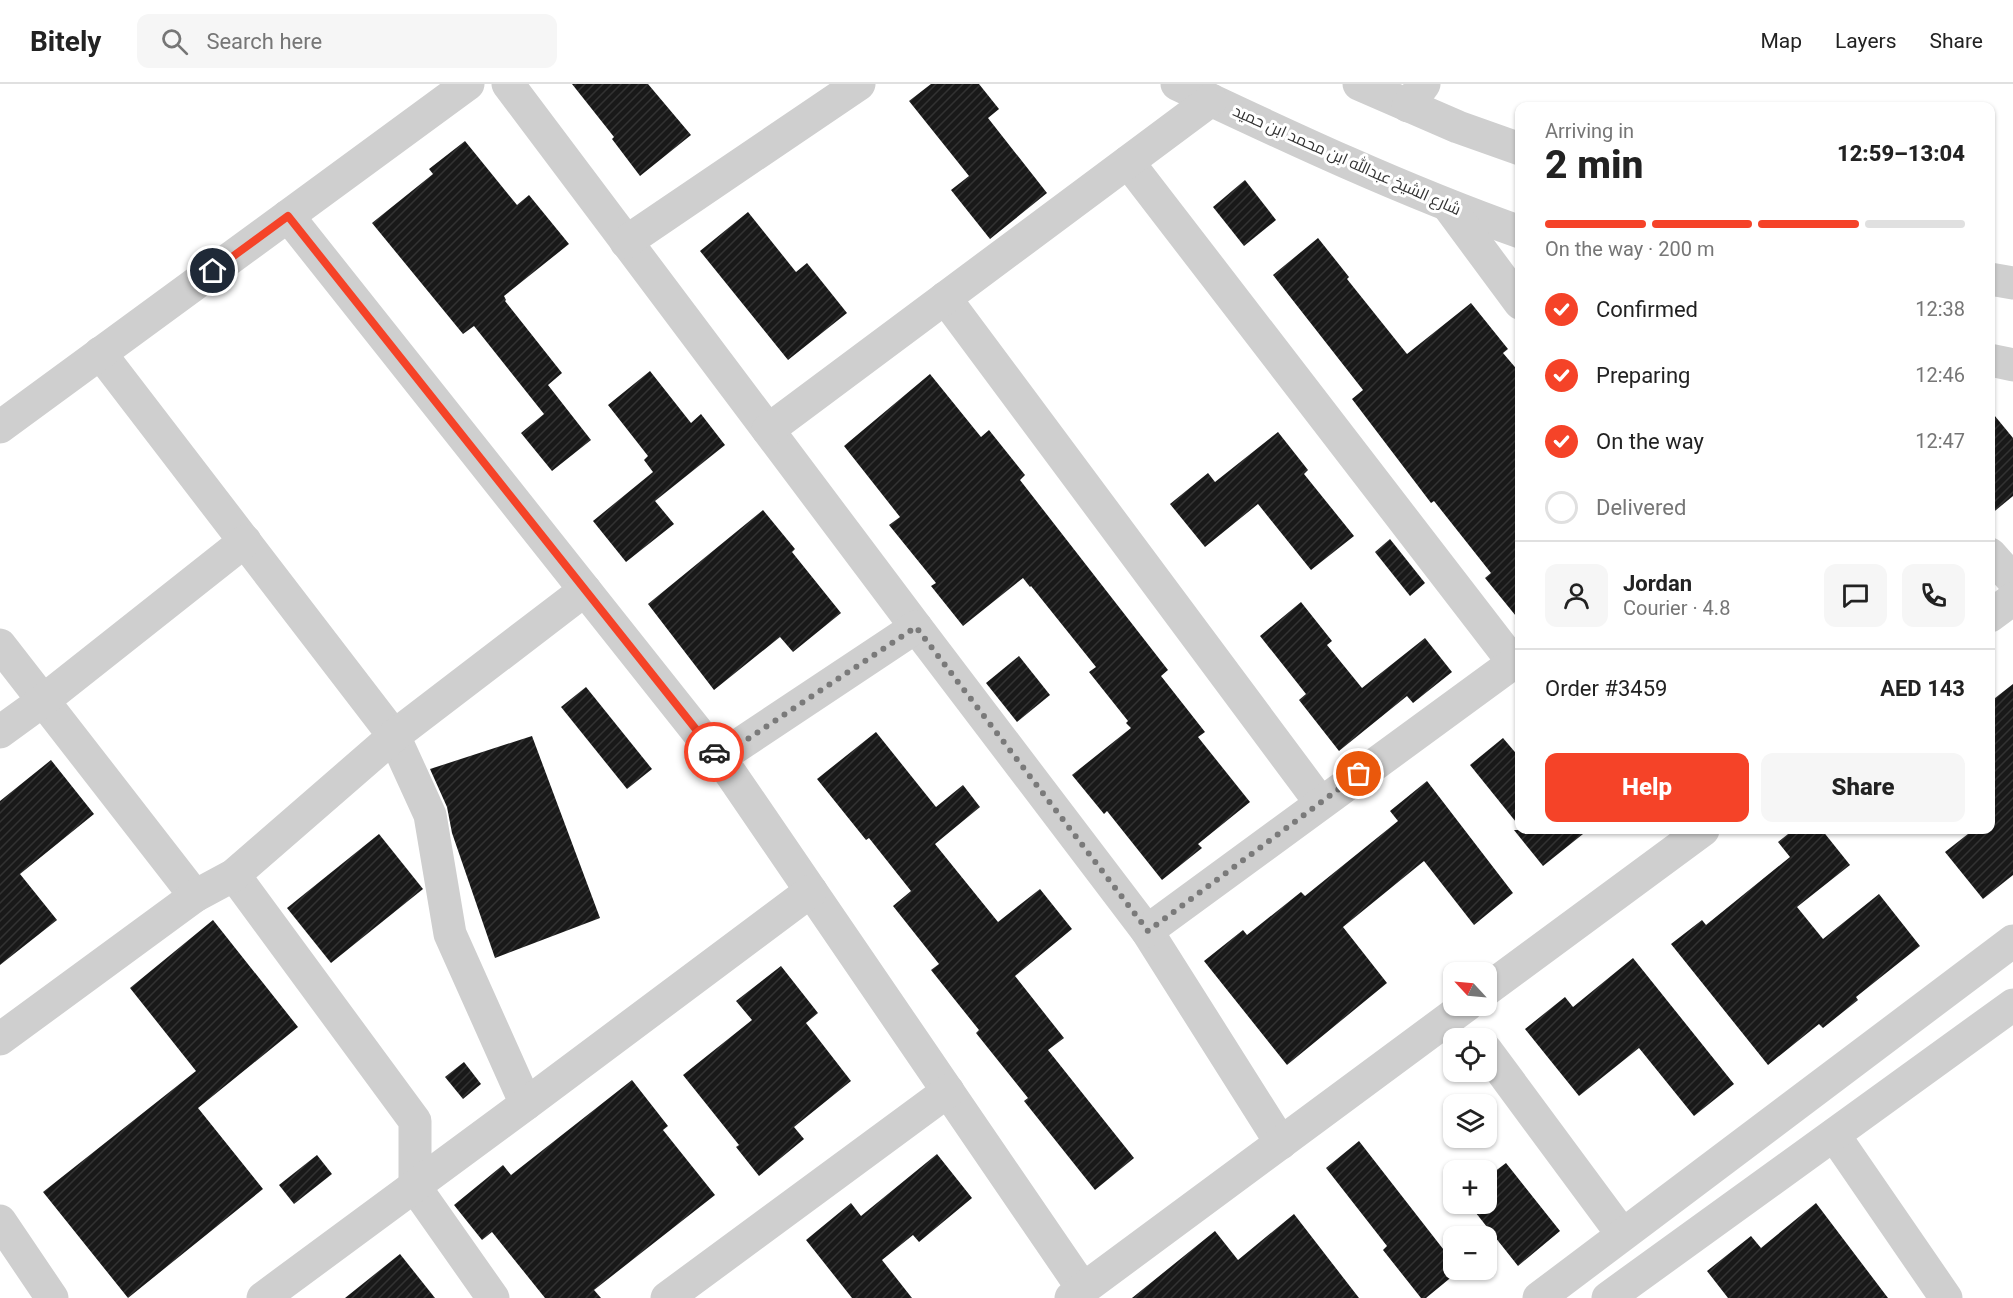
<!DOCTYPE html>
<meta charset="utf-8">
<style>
:root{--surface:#fff;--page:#f6f6f6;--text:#222;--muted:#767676;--line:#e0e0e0;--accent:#f54328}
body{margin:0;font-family:Roboto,Cairo,sans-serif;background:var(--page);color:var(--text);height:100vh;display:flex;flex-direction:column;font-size:22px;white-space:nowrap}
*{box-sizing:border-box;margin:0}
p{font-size:20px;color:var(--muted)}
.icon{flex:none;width:33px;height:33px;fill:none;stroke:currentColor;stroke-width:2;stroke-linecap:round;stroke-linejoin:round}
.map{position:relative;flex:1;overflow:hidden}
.sheet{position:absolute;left:1515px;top:18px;width:480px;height:732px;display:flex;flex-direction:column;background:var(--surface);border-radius:12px;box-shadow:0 2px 4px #0004}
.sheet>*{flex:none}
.needle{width:39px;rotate:296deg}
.tools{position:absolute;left:1443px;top:878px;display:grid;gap:12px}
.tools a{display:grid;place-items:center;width:54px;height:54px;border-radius:12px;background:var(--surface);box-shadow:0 2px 4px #0004;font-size:30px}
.pin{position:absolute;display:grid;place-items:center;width:51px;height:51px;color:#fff;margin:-26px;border:3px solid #fff;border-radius:50%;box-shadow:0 2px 6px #0007}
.courier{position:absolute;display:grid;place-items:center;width:60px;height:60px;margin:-30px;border:4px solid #f54328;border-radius:50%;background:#fff;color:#222;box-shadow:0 2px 8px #0007}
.headline em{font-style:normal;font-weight:800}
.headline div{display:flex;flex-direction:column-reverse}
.headline{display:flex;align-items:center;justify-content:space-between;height:102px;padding:0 30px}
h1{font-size:39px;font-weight:800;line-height:45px}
.bar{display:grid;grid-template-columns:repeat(4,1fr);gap:9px 6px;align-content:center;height:72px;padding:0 30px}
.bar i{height:8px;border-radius:4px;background:var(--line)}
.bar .current{background:var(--accent)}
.bar p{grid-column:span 4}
.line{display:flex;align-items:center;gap:15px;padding:0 30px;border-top:2px solid var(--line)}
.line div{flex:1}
.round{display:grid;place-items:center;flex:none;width:63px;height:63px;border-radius:12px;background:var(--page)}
ol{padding:0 30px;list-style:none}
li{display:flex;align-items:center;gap:18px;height:66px}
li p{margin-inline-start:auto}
li .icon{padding:6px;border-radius:50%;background:var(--accent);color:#fff;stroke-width:4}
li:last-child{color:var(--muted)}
li i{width:33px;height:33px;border:3px solid var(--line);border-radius:50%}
.action{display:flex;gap:12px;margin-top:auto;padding:12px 30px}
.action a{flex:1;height:69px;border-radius:12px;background:var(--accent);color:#fff;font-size:24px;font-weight:800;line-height:69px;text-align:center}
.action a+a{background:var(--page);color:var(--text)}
header{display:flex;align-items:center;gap:36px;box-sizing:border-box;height:84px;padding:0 30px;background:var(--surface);border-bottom:2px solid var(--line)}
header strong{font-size:28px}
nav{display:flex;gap:33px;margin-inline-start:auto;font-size:21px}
.search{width:420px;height:54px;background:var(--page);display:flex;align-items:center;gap:15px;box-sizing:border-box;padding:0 21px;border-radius:12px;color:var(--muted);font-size:22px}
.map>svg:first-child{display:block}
.building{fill:url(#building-hatch)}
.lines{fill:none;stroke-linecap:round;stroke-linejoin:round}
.minor{stroke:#cfcfcf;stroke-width:33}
.done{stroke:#7a7a7a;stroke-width:6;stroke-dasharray:0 10.8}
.route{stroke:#f54328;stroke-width:8}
.labels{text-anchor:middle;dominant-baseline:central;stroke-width:6;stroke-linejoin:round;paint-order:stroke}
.street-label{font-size:16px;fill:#323232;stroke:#fff}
</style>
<header>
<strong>Bitely</strong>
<div class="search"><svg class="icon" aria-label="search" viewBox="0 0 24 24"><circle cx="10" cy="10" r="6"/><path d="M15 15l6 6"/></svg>Search here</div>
<nav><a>Map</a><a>Layers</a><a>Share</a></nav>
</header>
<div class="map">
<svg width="2013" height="1214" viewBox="0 0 2013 1214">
<defs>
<pattern id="building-hatch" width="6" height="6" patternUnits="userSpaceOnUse" patternTransform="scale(1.5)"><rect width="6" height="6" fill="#191919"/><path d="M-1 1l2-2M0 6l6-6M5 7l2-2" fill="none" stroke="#323232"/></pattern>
</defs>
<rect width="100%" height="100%" fill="#fff"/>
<g class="building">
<polygon points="572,0 648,0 691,51 640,92 612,55 614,53"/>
<polygon points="931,0 979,0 999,25 988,34 1047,109 990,155 951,106 969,92 909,17"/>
<polygon points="465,57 517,121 529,111 569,160 504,212 506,216 505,217 562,289 548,301 591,356 552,387 521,349 544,330 474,242 463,250 372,139 433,90 429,85"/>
<polygon points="1245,96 1276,136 1244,162 1213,123"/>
<polygon points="748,128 796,188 807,179 847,229 788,276 700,167"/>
<polygon points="1318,154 1349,193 1347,195 1407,270 1471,219 1508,265 1503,269 1520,289 1520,537 1485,494 1491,489 1434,417 1431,419 1352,315 1363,306 1273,191"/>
<polygon points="650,287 691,339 701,330 725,361 655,417 674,440 626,478 593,437 653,388 644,376 648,372 608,321"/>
<polygon points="930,290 981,353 989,346 1025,391 1020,396 1168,586 1161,592 1205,648 1198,653 1250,718 1198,760 1202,764 1162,796 1107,727 1104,730 1072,691 1131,644 1126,639 1128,637 1089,588 1096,583 1031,502 1030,503 1023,494 963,542 931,502 936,499 889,441 900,433 844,362"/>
<polygon points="1990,326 2013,354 2013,412 1990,431"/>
<polygon points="1278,348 1308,386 1304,390 1354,452 1311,486 1258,420 1205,463 1170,420 1208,389 1215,398"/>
<polygon points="763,426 795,465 792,468 841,529 793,568 780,553 714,606 648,520"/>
<polygon points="1390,455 1425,499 1410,512 1375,468"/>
<polygon points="1301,518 1332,557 1327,561 1362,604 1425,554 1452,588 1413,619 1407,612 1339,667 1299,616 1306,610 1260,552"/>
<polygon points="1019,572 1050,611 1017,638 986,599"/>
<polygon points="2013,600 2013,791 1983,815 1945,768 1973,746 1990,746 1990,618"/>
<polygon points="586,603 652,685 627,705 561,623"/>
<polygon points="876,648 936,723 963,701 980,723 935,760 998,838 1040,805 1072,845 1015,892 1064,954 1048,966 1134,1074 1095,1106 1024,1017 1028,1014 976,949 979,946 931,886 939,880 893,822 911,807 869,754 866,756 817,695"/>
<polygon points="532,652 600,834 495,874 452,749 447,723 430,685"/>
<polygon points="1503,654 1520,674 1520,743 1470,681"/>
<polygon points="51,676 94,730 20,790 57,836 0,881 0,717"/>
<polygon points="1427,697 1513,809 1474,841 1424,777 1343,843 1387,899 1287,981 1204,877 1243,846 1247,851 1301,808 1305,812 1398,737 1390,727"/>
<polygon points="1514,746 1588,746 1543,782"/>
<polygon points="1793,746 1822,746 1850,781 1797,823 1823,855 1879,810 1920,862 1856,913 1858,916 1823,944 1819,940 1768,981 1671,860 1702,836 1706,841 1790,773 1778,758"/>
<polygon points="379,750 423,805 331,879 287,824"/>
<polygon points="213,836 298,943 198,1024 263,1105 128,1214 43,1108 196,987 130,904"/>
<polygon points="1633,874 1734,1000 1694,1032 1639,964 1579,1012 1525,945 1565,913 1573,923"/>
<polygon points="781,882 818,929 806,939 851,997 794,1043 804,1055 759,1092 736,1063 739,1061 683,991 752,936 736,917"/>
<polygon points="464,978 481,1000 463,1015 445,993"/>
<polygon points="632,996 668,1042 663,1046 715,1111 594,1206 601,1214 545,1214 492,1148 482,1156 454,1121 503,1081 511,1091"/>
<polygon points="1359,1057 1454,1179 1454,1185 1460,1186 1426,1214 1421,1214 1383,1166 1387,1162 1326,1084"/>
<polygon points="937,1070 972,1114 919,1158 913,1151 882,1176 912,1214 852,1214 806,1156 851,1119 861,1132"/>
<polygon points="317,1071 332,1090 294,1120 279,1101"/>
<polygon points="1506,1079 1560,1147 1518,1182 1468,1119 1486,1119 1486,1094"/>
<polygon points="1816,1119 1888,1214 1728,1214 1707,1187 1751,1152 1761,1164"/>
<polygon points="1294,1130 1359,1214 1132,1214 1215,1147 1238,1176"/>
<polygon points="400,1170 435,1214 345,1214"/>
</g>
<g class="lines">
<g class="minor">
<polyline points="508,0 916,543 1147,847 1281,1059"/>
<path d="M1177 0C1289 53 1402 106 1520 148"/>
<polyline points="1359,0 1458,43 1520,65"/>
<polyline points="1408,22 1424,0"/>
<polyline points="1128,78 1513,578"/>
<polyline points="1449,123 1520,219"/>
<polyline points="288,132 731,690 1083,1205"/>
<polyline points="626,158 859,0"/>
<polyline points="1990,195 2013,199"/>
<polyline points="945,214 1320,718"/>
<polyline points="100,269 394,652 430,731 450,850 526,1020"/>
<polyline points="1990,276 2013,281"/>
<polyline points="0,343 468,0"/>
<polyline points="768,346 1211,16"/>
<polyline points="1990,470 2013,496"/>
<polyline points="1990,532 2013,515"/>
<polyline points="0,561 195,812"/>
<polyline points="0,648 44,616 245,457"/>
<polyline points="719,674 916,543"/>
<polyline points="234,791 415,1037 415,1103 493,1214"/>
<polyline points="1147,847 1520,574"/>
<polyline points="1486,906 1703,746"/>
<polyline points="0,955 195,812 234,791 394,652 585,506"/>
<polyline points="1486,966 1622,1150"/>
<polyline points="1834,1051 1946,1214"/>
<polyline points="0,1137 52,1214"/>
<polyline points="263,1214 526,1020 811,807"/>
<polyline points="667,1214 948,1007"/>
<polyline points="1071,1214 1467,921"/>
<polyline points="1539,1214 2013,857"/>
<polyline points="1608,1214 2013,921"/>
</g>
</g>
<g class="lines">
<polyline class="done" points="714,668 719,674 916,543 1148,847 1359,690"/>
<polyline class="route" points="213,187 288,132 714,668"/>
</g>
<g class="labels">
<g class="street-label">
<text transform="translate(1347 76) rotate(24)">شارع الشيخ عبدالله ابن محمد ابن حميد</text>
</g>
</g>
</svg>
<div class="tools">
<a><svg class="needle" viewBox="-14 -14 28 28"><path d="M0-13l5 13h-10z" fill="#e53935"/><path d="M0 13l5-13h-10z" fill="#767676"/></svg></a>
<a><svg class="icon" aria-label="locate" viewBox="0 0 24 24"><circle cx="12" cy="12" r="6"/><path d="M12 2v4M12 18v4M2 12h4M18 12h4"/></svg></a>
<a><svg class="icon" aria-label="layers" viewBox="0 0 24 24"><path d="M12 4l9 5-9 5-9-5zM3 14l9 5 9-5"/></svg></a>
<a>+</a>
<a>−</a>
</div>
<div class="pin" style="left:1359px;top:690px;background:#ea580c"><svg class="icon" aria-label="bag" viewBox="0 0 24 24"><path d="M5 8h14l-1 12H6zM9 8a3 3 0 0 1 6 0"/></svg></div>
<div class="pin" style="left:213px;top:187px;background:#1f2937"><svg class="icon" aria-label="home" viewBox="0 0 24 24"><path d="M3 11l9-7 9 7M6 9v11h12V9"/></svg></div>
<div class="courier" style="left:714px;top:668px"><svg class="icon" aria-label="car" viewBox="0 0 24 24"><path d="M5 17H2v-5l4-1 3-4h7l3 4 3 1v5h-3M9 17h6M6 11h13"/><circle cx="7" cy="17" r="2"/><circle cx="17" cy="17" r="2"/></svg></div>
<section class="sheet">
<div class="headline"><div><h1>2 min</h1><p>Arriving in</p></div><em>12:59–13:04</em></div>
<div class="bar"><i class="current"></i><i class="current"></i><i class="current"></i><i></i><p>On the way · 200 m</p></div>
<ol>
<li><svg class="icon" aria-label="check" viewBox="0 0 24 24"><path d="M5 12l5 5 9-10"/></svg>Confirmed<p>12:38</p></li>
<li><svg class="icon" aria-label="check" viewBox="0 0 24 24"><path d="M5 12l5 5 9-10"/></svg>Preparing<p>12:46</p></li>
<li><svg class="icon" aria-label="check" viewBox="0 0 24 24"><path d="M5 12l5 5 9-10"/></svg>On the way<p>12:47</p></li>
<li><i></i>Delivered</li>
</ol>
<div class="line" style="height:108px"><a class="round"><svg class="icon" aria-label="person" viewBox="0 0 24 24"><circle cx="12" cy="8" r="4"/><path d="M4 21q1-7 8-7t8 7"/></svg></a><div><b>Jordan</b><p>Courier · 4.8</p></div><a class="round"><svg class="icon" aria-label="chat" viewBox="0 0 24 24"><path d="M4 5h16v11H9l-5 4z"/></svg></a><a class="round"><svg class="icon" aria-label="phone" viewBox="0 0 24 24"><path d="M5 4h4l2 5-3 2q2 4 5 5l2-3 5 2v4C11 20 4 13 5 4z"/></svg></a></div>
<div class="line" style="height:78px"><div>Order #3459</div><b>AED 143</b></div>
<div class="action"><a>Help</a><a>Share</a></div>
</section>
</div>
